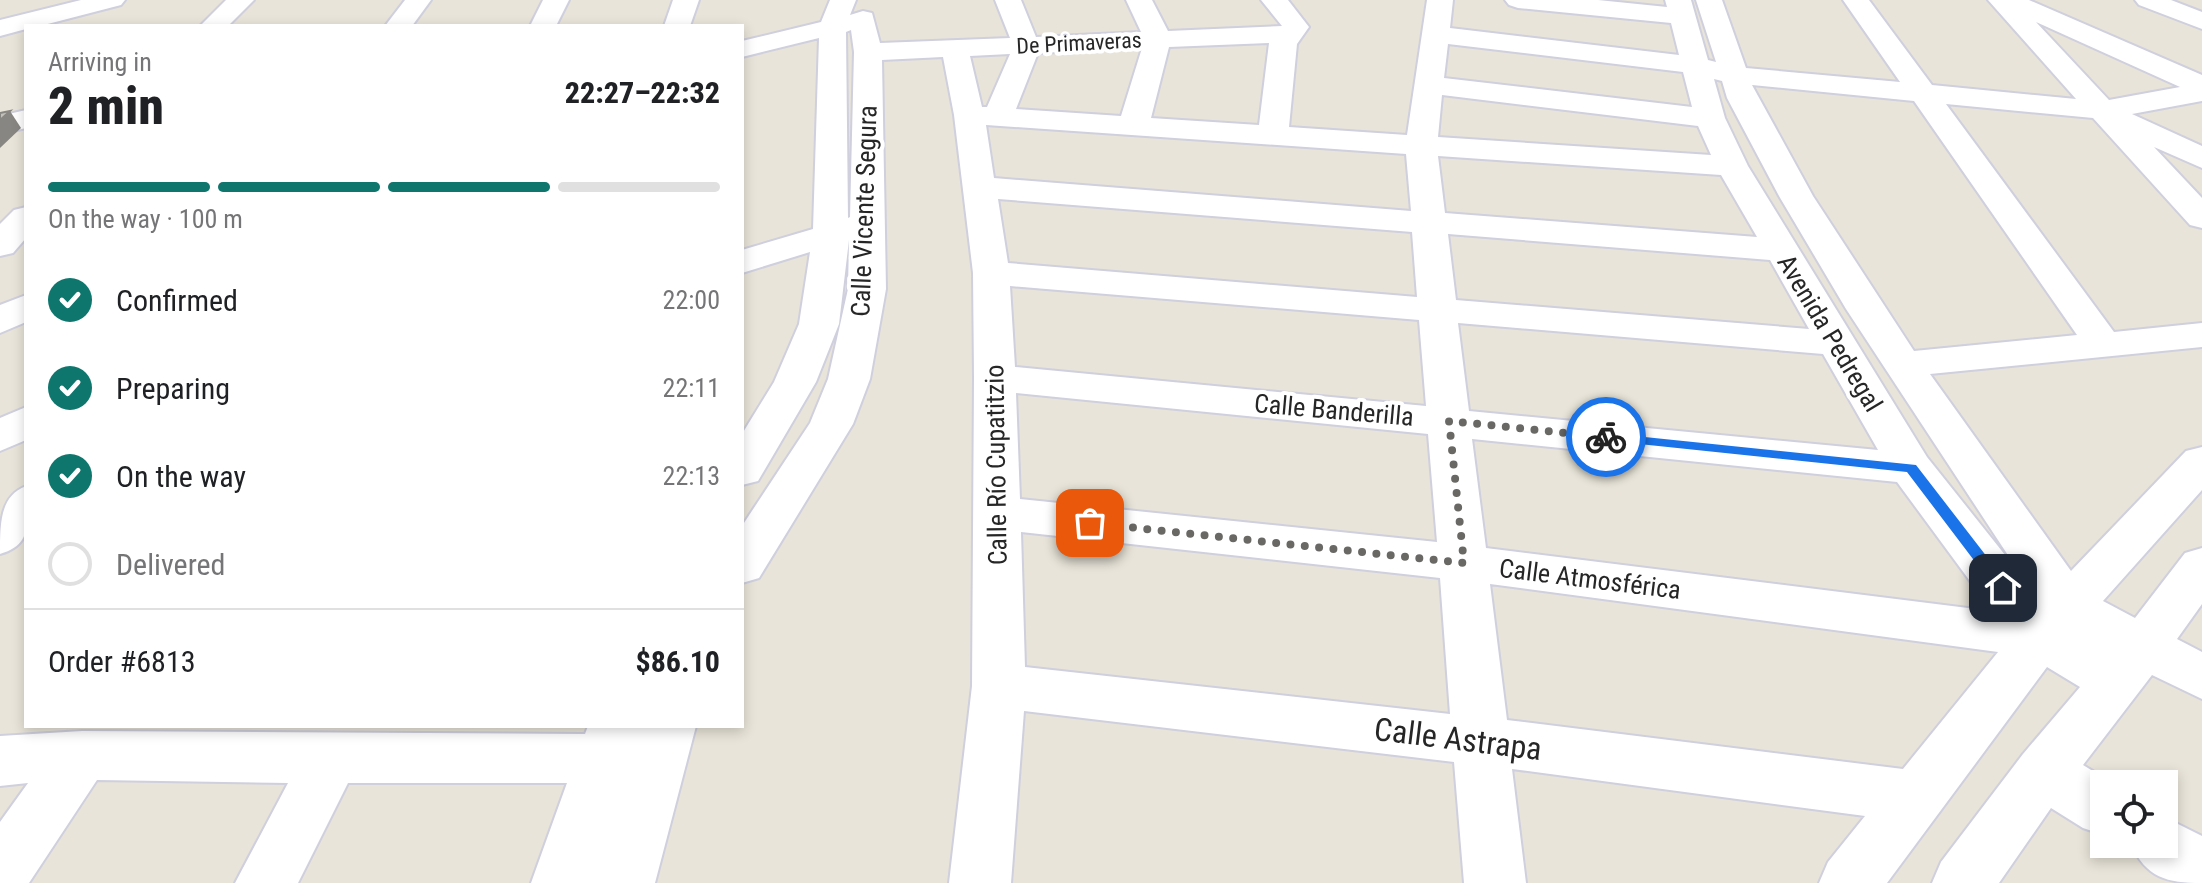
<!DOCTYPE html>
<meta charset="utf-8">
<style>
:root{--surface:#fff;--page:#f6f6f6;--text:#202124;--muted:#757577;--line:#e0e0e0;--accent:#0f766e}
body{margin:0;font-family:"Roboto Condensed",sans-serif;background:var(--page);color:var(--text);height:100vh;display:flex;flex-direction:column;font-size:30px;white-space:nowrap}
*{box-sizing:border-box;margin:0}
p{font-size:26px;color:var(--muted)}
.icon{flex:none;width:44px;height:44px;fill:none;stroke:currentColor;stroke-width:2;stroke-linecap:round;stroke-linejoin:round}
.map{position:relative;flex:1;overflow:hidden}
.side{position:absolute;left:24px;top:24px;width:720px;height:704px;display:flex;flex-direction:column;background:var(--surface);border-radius:0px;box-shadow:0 4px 12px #0003}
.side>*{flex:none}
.fabs{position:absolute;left:2090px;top:770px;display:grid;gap:16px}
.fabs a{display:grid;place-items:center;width:88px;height:88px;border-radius:0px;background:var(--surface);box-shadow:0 4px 12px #0003;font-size:40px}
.pin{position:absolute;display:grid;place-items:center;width:68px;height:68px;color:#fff;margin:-34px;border-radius:16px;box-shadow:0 4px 12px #0006}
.courier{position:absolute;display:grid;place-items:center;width:80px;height:80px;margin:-40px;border:6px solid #1a73e8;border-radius:50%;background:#fff;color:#222;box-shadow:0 2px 10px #0007}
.headline em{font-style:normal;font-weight:800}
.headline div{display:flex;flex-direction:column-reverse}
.headline{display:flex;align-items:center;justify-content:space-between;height:136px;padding:0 24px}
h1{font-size:52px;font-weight:800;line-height:60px}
.bar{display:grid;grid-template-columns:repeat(4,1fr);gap:12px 8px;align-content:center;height:96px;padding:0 24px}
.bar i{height:10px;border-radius:6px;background:var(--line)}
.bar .selected{background:var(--accent)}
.bar p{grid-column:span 4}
.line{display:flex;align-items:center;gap:20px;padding:0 24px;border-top:2px solid var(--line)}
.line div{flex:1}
ol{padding:0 24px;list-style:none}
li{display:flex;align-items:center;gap:24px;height:88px}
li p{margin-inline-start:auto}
li .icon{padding:8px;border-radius:50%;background:var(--accent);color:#fff;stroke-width:4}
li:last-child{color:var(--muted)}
li i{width:44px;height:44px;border:4px solid var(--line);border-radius:50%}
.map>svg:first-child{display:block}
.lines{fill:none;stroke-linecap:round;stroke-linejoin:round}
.minor-casing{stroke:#cfcfde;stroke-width:4}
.minor{fill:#fff;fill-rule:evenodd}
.shaded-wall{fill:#888682}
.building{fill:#c3c0b9;stroke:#888682;stroke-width:2}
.route{fill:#1a73e8}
.done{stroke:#6a6865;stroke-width:8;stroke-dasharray:0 14.4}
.labels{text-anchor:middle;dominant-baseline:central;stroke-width:8;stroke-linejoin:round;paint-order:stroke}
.far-street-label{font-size:22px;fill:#262626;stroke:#fff}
.street-label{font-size:26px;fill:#262626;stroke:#fff}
.near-street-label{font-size:32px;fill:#262626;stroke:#fff}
</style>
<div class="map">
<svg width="2202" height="883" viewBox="0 0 2202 883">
<rect width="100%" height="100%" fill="#e8e4d9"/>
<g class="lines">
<g class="minor-casing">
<g id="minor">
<polygon points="81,0 125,0 121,5 40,26 26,26 26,29 0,36 0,20"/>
<polygon points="226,0 254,0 228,26 200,26"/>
<polygon points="405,0 431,0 412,26 385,26"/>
<polygon points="543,0 569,0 556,26 530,26"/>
<polygon points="673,0 699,0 690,26 664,26"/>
<path d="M830 0H856L850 15 863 11 872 13 880 43 1010 38 995 0H1021L1036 37 1141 32 1126 0H1152L1168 31 1282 26 1261 0H1288L1309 27 1297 44 1289 127 1407 135 1427 0H1453L1450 28 1679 55 1671 23 1518 8 1509 5 1505 0H1598L1667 7 1665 0H1691L1708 60 1716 62 1696 0H1722L1746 68 1900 82 1843 0H1869L1932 85 2076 99 1988 0H2029L2202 75V101L2132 114 2202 146V168L2154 147 2202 198V228L2190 225 2093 118 1946 104 2114 332 2202 323V347L1930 374 2071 571 2186 451 2202 447V490L2103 601 2135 618 2185 553 2202 548V604L2177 639 2202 652V699L2152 675 2083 765 2114 784H2104V835L2083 828 2051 808 1999 883H1932L1941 862 2023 754 2080 687 2047 667 1887 883H1819L1828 862 1865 816 1512 769 1526 883H1464L1454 762 1024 711 1011 883H949L972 686 974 378 973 273 954 115 943 57 882 60 886 289 870 379 853 424 759 578 742 583V526L810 423 828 379 848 289 849 240 839 324 816 382 758 481 742 485V434L774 382 799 324 810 252 742 273V250L813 229 819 38 742 57V41L821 22ZM2036 22 2180 87 2109 100ZM851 30 854 52 850 217 848 218 846 32ZM1269 43 1259 125 1151 118 1169 47ZM1448 44 1683 72 1692 107 1444 78ZM1142 48 1121 116 1016 109 1038 53ZM1010 54 987 107H982L970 56ZM1714 79 1722 81 1727 98 1779 196 1846 309 2021 575 1927 457 1748 166 1725 118ZM1752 85 1914 101 2077 335 1914 351 1813 196ZM1442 95 1698 126 1711 155 1438 137ZM986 125 1406 154 1411 211 994 178ZM1438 156 1721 175 1757 237 1445 213ZM998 199 1412 232 1417 297 1008 263ZM1448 234 1770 260 1809 329 1456 300ZM1010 286 1419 320 1426 406 1015 367ZM1458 323 1823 354 1878 450 1469 411ZM1016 393 1428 434 1437 542 1020 499ZM1472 439 1897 482 1992 611 1486 548ZM1021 532 1440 578 1450 714 1025 667ZM1490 584 1998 652 1903 769 1507 720Z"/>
<polygon points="2135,0 2171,0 2202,12 2202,29 2139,5"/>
<polygon points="26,110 26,128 0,134 0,116"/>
<polygon points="26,207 26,238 13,253 0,256 0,224 14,210"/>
<polygon points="26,295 26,322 0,333 0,305"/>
<polygon points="26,407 26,440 0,451 0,418"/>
<path d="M26 486C26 517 36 544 0 554 0 523 0 496 26 486Z"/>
<polygon points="588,726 696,726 655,883 531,883 567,783 348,783 298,883 235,883 288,783 97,780 29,883 0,883 0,822 28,783 0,786 0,736 82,731 585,734"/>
<path d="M2164 817 2202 836V883C2167 883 2146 878 2131 844H2164Z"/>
</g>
</g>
<use href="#minor" class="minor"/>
</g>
<polygon class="shaded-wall" points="10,111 21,128 0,148 0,120"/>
<polygon class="building" points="10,111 0,120 0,113"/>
<polygon class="route" points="1606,433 1916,465 2011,588 2008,592 1998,592 1907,472 1601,440 1601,434"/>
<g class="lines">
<polyline class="done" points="1090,523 1464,563 1449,421 1606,437"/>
</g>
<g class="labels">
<g class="far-street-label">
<text transform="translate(1079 43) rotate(-3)">De Primaveras</text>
</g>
<g class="street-label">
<text transform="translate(864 211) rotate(-88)">Calle Vicente Segura</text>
<text transform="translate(1830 333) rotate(59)">Avenida Pedregal</text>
<text transform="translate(1334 410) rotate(5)">Calle Banderilla</text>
<text transform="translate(996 465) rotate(-91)">Calle Río Cupatitzio</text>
<text transform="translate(1590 579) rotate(7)">Calle Atmosférica</text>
</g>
<g class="near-street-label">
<text transform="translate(1458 739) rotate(7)">Calle Astrapa</text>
</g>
</g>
</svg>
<div class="fabs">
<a><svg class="icon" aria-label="locate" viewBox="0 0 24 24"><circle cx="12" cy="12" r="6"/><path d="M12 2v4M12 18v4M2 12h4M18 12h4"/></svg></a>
</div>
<div class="pin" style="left:1090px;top:523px;background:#ea580c"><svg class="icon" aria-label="bag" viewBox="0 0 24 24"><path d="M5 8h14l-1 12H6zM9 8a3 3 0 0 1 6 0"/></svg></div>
<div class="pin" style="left:2003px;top:588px;background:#1f2937"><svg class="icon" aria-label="home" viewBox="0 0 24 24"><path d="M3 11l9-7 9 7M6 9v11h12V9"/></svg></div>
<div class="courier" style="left:1606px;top:437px"><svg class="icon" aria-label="bike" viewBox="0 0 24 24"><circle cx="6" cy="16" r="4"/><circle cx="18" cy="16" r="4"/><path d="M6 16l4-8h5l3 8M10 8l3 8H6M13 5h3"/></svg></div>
<section class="side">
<div class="headline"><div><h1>2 min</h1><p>Arriving in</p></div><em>22:27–22:32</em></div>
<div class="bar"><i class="selected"></i><i class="selected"></i><i class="selected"></i><i></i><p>On the way · 100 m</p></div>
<ol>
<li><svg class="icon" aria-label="check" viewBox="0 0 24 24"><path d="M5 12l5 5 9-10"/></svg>Confirmed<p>22:00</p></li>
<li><svg class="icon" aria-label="check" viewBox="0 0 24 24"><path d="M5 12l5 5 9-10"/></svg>Preparing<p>22:11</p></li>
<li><svg class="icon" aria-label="check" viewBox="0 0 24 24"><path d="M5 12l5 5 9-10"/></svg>On the way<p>22:13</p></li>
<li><i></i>Delivered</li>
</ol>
<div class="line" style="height:104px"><div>Order #6813</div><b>$86.10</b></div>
</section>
</div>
